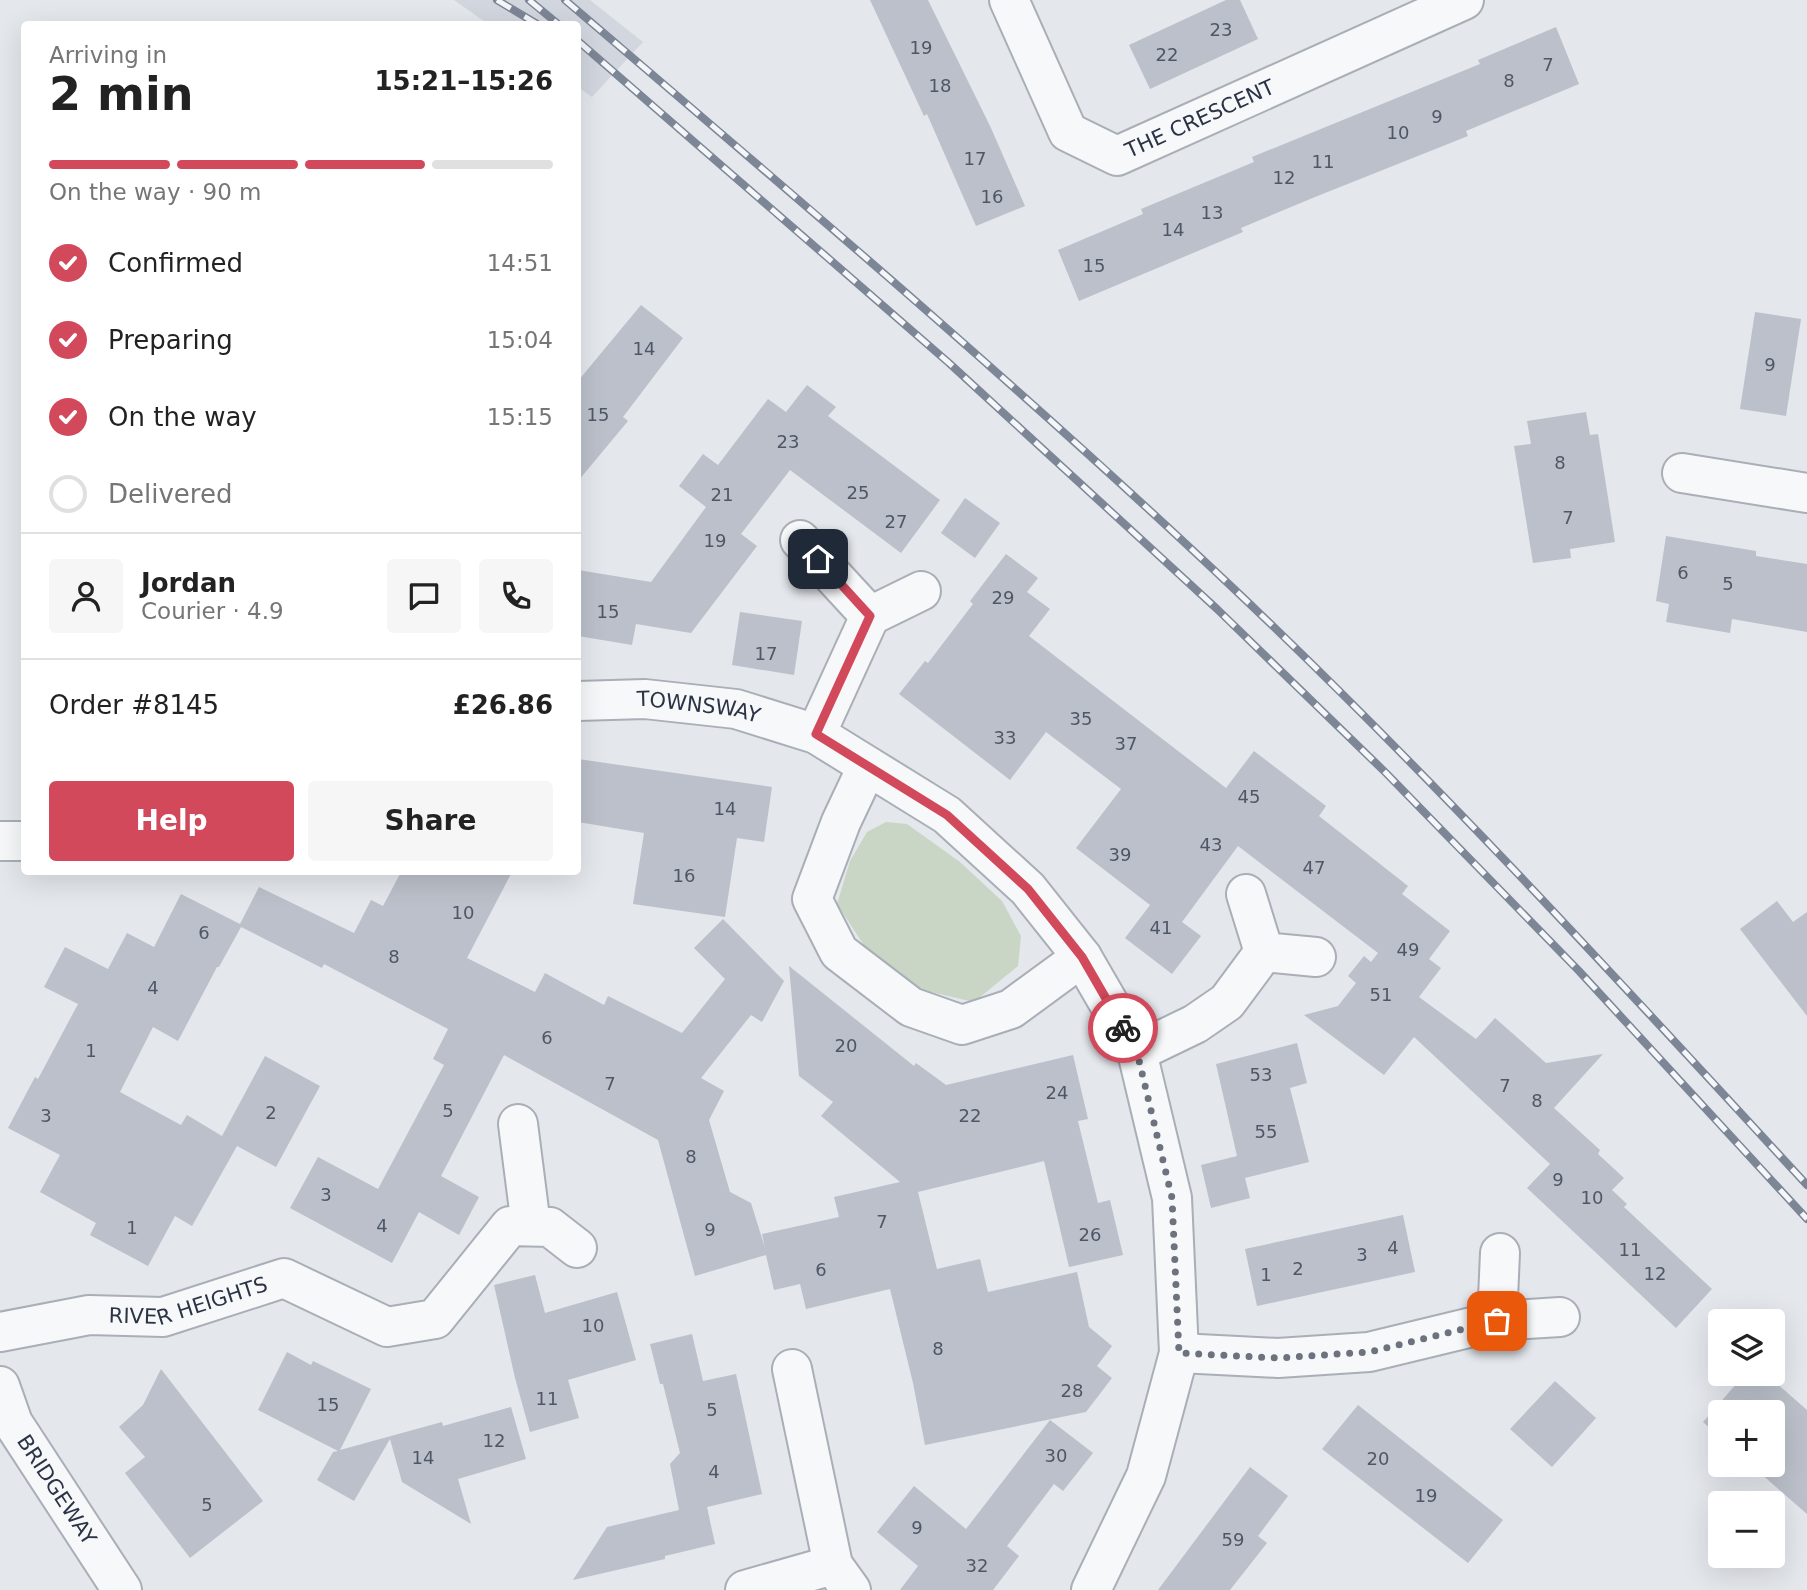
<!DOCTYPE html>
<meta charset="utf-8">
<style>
:root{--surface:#fff;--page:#f6f6f6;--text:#222;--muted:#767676;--line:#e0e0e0;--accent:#d1495b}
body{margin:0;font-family:"DejaVu Sans",sans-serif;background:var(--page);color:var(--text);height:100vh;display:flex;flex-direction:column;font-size:26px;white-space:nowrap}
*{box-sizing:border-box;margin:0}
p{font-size:23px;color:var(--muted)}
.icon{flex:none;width:38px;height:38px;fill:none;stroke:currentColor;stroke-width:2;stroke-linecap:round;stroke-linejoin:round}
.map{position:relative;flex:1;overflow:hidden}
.side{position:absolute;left:21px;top:21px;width:560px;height:854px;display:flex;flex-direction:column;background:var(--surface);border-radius:7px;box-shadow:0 7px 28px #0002}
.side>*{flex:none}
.buttons{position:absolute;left:1708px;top:1309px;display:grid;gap:14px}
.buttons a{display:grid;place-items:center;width:77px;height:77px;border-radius:7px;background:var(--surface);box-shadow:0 7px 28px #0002;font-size:35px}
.pin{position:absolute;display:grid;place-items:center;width:60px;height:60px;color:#fff;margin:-30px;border-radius:14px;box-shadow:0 4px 10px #0006}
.courier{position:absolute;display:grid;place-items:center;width:70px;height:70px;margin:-35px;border:5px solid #d1495b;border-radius:50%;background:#fff;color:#222;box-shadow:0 2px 9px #0007}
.head em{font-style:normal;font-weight:600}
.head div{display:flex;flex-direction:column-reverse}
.head{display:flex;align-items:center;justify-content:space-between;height:119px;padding:0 28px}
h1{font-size:46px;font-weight:600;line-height:52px}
.bar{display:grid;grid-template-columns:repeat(4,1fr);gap:10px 7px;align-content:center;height:84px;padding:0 28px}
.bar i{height:9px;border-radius:5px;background:var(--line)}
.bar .selected{background:var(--accent)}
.bar p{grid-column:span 4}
.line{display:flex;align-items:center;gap:18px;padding:0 28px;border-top:2px solid var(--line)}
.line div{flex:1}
.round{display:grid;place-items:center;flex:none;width:74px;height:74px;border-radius:7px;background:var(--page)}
ol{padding:0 28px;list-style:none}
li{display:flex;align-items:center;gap:21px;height:77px}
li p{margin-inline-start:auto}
li .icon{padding:7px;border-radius:50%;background:var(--accent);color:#fff;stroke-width:4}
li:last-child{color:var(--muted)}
li i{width:38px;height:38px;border:4px solid var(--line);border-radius:50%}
.primary-button{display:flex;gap:14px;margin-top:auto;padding:14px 28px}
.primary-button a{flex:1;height:80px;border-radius:7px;background:var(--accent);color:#fff;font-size:28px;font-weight:600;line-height:80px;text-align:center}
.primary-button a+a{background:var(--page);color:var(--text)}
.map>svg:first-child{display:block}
.built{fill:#d2d6de}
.green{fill:#c9d6c5}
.building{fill:#bbc0ca}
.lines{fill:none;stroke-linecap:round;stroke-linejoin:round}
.street-casing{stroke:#a9aeb7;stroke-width:42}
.street{stroke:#f7f8fa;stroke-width:38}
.rail-casing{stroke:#7d8696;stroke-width:8}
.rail{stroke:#f4f6f9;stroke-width:5;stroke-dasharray:16;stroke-linecap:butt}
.done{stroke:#6c737f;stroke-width:7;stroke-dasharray:0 12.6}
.route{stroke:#d1495b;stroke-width:9}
.labels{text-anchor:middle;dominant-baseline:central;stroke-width:5;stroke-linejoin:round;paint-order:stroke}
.number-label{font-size:18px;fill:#4f5766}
.street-label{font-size:21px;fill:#2b3445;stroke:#f4f6f9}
</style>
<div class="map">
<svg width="1807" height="1590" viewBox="0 0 1807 1590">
<rect width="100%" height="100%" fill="#e4e7ec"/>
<polygon class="built" points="454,0 590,0 643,42 592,97 578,87 578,24 488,24"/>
<polygon class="green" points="886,822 907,824 960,862 1002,901 1021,936 1018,966 974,1002 922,990 873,959 837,904 850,861 867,832"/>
<g class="building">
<polygon points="870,0 928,0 991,128 1025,206 976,226 927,114 924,116"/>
<polygon points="1226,0 1240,0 1258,39 1150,89 1129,45"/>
<polygon points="1556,27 1579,84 1466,131 1468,136 1315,197 1241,228 1243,232 1079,301 1058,250 1143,214 1141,209 1254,162 1252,157 1480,64 1478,60"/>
<polygon points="641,305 683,338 623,417 628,421 578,481 578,381"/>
<polygon points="1755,312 1801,319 1786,416 1740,409"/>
<polygon points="807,385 836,407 828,416 940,500 901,553 790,470 741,534 757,546 691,633 636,624 632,645 578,636 578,570 651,582 706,507 679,486 703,454 718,465 768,399 786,412"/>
<polygon points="1586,412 1590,435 1598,434 1615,542 1570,549 1571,558 1533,563 1514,446 1531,444 1527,421"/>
<polygon points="965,498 1000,523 975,558 941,533"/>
<polygon points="1666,536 1756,551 1756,556 1807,564 1807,632 1732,619 1730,633 1666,622 1669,604 1656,601"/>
<polygon points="1006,554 1038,578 1027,592 1050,609 1029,636 1226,788 1254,751 1326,806 1319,816 1408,886 1402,894 1450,931 1429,959 1441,968 1419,997 1476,1039 1495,1018 1546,1063 1603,1054 1554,1108 1600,1150 1598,1154 1624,1178 1612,1190 1627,1204 1624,1207 1712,1289 1676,1328 1527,1188 1550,1164 1414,1037 1384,1075 1304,1015 1338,1006 1356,983 1348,976 1364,956 1371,962 1378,953 1238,846 1182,922 1201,936 1172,974 1125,938 1150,905 1076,848 1121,789 1046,732 1010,780 899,694 925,661 928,663 973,604 970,601"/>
<polygon points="740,612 802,621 794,675 732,665"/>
<polygon points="578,759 772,787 764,842 737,838 725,917 633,904 644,833 578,822"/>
<polygon points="401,872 512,872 467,958 535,992 545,973 604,1005 608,996 682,1033 725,979 694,948 723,919 784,981 762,1022 751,1015 701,1078 724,1091 709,1120 730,1192 751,1203 765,1248 762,1234 839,1217 834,1197 900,1182 821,1116 833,1102 799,1076 789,966 914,1066 916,1063 946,1085 1073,1055 1088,1119 1078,1121 1098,1203 1110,1200 1123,1255 1069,1267 1044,1161 918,1192 937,1269 980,1259 988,1292 1077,1272 1089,1327 1112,1346 1097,1366 1112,1378 1086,1412 925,1445 913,1383 890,1289 806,1309 800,1284 774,1290 766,1255 695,1276 658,1140 504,1055 441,1176 479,1197 459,1235 419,1212 392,1263 290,1208 318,1157 378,1189 444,1065 433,1059 448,1029 324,964 322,968 241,927 219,967 217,967 178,1041 153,1027 120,1092 181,1125 187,1115 222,1136 265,1056 320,1086 276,1167 237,1146 192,1226 175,1216 148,1266 90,1235 96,1223 40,1192 60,1155 8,1128 35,1077 38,1079 78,1004 44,987 65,947 108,969 127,933 154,947 181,894 240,924 259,887 354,933 371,900 383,906"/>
<polygon points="1777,901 1793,922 1807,912 1807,1016 1740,929"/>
<polygon points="1297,1043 1307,1083 1290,1088 1309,1162 1245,1178 1250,1198 1211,1208 1201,1165 1237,1156 1216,1064"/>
<polygon points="1403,1215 1415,1272 1257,1306 1245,1249"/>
<polygon points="535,1275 545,1313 617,1292 636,1360 568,1380 579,1418 530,1432 515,1378 494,1285"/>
<polygon points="692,1334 703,1381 736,1374 762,1494 707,1507 715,1544 665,1556 665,1559 573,1580 607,1527 679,1510 670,1464 680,1453 663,1384 660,1384 650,1344"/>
<polygon points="287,1352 311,1365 313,1361 371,1389 340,1450 442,1422 443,1426 511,1407 526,1459 458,1479 471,1524 402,1482 390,1439 354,1501 317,1480 333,1452 338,1451 258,1410"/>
<polygon points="161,1369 263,1501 190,1558 125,1473 145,1457 119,1427 143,1405"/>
<polygon points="1745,1374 1766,1374 1807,1410 1807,1514 1751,1465 1773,1465 1773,1412 1720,1412 1720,1437 1703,1422"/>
<polygon points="1555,1381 1596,1418 1552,1467 1510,1429"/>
<polygon points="1358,1405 1503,1520 1468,1563 1322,1449"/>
<polygon points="1050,1420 1093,1453 1063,1491 1054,1484 1007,1546 1019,1556 993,1590 900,1590 918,1566 877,1532 914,1486 966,1529"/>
<polygon points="1250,1467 1288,1496 1258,1536 1267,1543 1230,1590 1158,1590"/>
</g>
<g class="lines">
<g class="street-casing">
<g id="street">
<path id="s1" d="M1009 0 1068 132 1117 156 1464 0"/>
<polyline points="1682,473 1807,493"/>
<polyline points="800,540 870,616 921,591"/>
<path id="s2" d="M578 701 645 699 736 709 816 734 947 815 1028 889 1082 957 1137 1052 1172 1198 1179 1353 1146 1476 1091 1590"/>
<polyline points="816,734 870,616"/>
<polyline points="867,767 841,822 812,899 839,952 911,1007 962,1025 1011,1009 1082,957"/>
<polyline points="0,841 24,841"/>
<polyline points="1246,894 1264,952 1316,957"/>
<polyline points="1137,1052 1195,1024 1227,1002 1264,952"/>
<polyline points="518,1124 531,1226"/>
<polyline points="1500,1253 1497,1321 1560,1317"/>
<path id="s3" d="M0 1332 89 1315 163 1317 284 1278 387 1327 435 1319 510 1226 550 1227 577 1248"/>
<polyline points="1179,1353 1278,1358 1369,1352 1497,1321"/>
<polyline points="792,1369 833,1565 851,1590"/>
<path id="s4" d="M0 1386 13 1423 122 1590"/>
<polyline points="745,1590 833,1565"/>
</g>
</g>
<use href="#street" class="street"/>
<g class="rail-casing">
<g id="rail">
<polyline points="497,0 537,24"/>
<polyline points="529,0 558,24"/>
<path d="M565 0C791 193 1017 384 1233 588 1434 778 1620 982 1807 1185"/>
<polyline points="578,41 949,363 1217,609 1386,773 1579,971 1807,1219"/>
</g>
</g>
<use href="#rail" class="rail"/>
</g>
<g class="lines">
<polyline class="done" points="1123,1028 1137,1052 1172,1198 1179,1353 1278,1358 1369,1352 1497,1321"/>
<polyline class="route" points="818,559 870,616 816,734 947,815 1028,889 1082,957 1123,1028"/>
</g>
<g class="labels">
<g class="number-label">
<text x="1221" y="29">23</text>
<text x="921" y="47">19</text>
<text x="1167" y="54">22</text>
<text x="1548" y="64">7</text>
<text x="1509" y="80">8</text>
<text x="940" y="85">18</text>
<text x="1437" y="116">9</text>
<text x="1398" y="132">10</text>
<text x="975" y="158">17</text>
<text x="1323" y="161">11</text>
<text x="1284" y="177">12</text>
<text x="992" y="196">16</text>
<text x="1212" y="212">13</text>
<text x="1173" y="229">14</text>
<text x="1094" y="265">15</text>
<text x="644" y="348">14</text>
<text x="1770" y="364">9</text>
<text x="598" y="414">15</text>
<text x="788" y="441">23</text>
<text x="1560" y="462">8</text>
<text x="858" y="492">25</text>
<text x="722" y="494">21</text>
<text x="1568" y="517">7</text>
<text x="896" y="521">27</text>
<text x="715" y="540">19</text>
<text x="1683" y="572">6</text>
<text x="1728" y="583">5</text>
<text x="1003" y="597">29</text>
<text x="608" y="611">15</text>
<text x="766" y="653">17</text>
<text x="1081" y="718">35</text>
<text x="1005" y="737">33</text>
<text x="1126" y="743">37</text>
<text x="1249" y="796">45</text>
<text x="725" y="808">14</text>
<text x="1211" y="844">43</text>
<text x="1120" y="854">39</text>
<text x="1314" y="867">47</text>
<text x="684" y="875">16</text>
<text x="463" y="912">10</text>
<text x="1161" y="927">41</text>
<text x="204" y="932">6</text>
<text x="1408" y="949">49</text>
<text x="394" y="956">8</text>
<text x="153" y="987">4</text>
<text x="1381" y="994">51</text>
<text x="547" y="1037">6</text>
<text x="846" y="1045">20</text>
<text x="91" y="1050">1</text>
<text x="1261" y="1074">53</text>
<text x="610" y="1083">7</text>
<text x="1505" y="1085">7</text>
<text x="1057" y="1092">24</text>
<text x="1537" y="1100">8</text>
<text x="448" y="1110">5</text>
<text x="271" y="1112">2</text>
<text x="46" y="1115">3</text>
<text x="970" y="1115">22</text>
<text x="1266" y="1131">55</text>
<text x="691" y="1156">8</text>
<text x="1558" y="1179">9</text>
<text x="326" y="1194">3</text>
<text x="1592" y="1197">10</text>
<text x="882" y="1221">7</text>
<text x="382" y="1225">4</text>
<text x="132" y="1227">1</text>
<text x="710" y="1229">9</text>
<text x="1090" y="1234">26</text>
<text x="1393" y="1247">4</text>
<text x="1630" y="1249">11</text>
<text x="1362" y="1254">3</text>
<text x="1298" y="1268">2</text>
<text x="821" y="1269">6</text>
<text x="1655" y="1273">12</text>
<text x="1266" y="1274">1</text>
<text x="593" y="1325">10</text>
<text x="938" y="1348">8</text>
<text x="1072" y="1390">28</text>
<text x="547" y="1398">11</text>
<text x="328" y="1404">15</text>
<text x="712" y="1409">5</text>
<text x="494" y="1440">12</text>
<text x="1056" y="1455">30</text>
<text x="423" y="1457">14</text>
<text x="1378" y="1458">20</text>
<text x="714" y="1471">4</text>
<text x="1426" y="1495">19</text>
<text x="207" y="1504">5</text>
<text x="917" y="1527">9</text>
<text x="1233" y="1539">59</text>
<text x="977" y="1565">32</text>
</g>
<g class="street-label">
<text stroke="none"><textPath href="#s1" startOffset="290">THE CRESCENT</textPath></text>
<text stroke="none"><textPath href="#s2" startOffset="121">TOWNSWAY</textPath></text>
<text stroke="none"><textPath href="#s3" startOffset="192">RIVER HEIGHTS</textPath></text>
<text stroke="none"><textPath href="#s4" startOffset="119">BRIDGEWAY</textPath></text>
</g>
</g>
</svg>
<div class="buttons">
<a><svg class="icon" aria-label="layers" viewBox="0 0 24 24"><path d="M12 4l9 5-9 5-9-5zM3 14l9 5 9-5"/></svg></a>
<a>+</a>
<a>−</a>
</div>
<div class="pin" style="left:1497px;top:1321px;background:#ea580c"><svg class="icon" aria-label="bag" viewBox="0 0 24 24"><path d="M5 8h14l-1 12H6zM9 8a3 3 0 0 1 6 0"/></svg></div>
<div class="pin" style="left:818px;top:559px;background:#1f2937"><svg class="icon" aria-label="home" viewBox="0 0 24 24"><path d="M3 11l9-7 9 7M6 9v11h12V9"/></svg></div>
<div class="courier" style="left:1123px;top:1028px"><svg class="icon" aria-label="bike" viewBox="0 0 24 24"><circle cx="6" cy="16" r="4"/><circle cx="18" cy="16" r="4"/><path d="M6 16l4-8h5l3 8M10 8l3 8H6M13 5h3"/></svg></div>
<section class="side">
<div class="head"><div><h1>2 min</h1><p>Arriving in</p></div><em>15:21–15:26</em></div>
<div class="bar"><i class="selected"></i><i class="selected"></i><i class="selected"></i><i></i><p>On the way · 90 m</p></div>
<ol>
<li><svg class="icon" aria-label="check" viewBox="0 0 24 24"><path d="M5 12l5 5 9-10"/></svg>Confirmed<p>14:51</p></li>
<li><svg class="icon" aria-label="check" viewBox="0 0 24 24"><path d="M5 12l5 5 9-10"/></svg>Preparing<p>15:04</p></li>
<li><svg class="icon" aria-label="check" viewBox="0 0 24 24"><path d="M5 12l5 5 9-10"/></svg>On the way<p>15:15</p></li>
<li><i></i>Delivered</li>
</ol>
<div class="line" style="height:126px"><a class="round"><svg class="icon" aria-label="person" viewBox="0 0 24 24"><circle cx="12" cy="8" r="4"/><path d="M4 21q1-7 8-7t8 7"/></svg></a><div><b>Jordan</b><p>Courier · 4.9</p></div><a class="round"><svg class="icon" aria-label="chat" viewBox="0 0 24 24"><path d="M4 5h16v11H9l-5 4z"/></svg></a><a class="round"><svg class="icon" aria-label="phone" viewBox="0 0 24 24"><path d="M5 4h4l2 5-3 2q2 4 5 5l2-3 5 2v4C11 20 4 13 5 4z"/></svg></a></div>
<div class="line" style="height:91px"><div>Order #8145</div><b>£26.86</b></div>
<div class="primary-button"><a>Help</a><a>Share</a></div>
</section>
</div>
